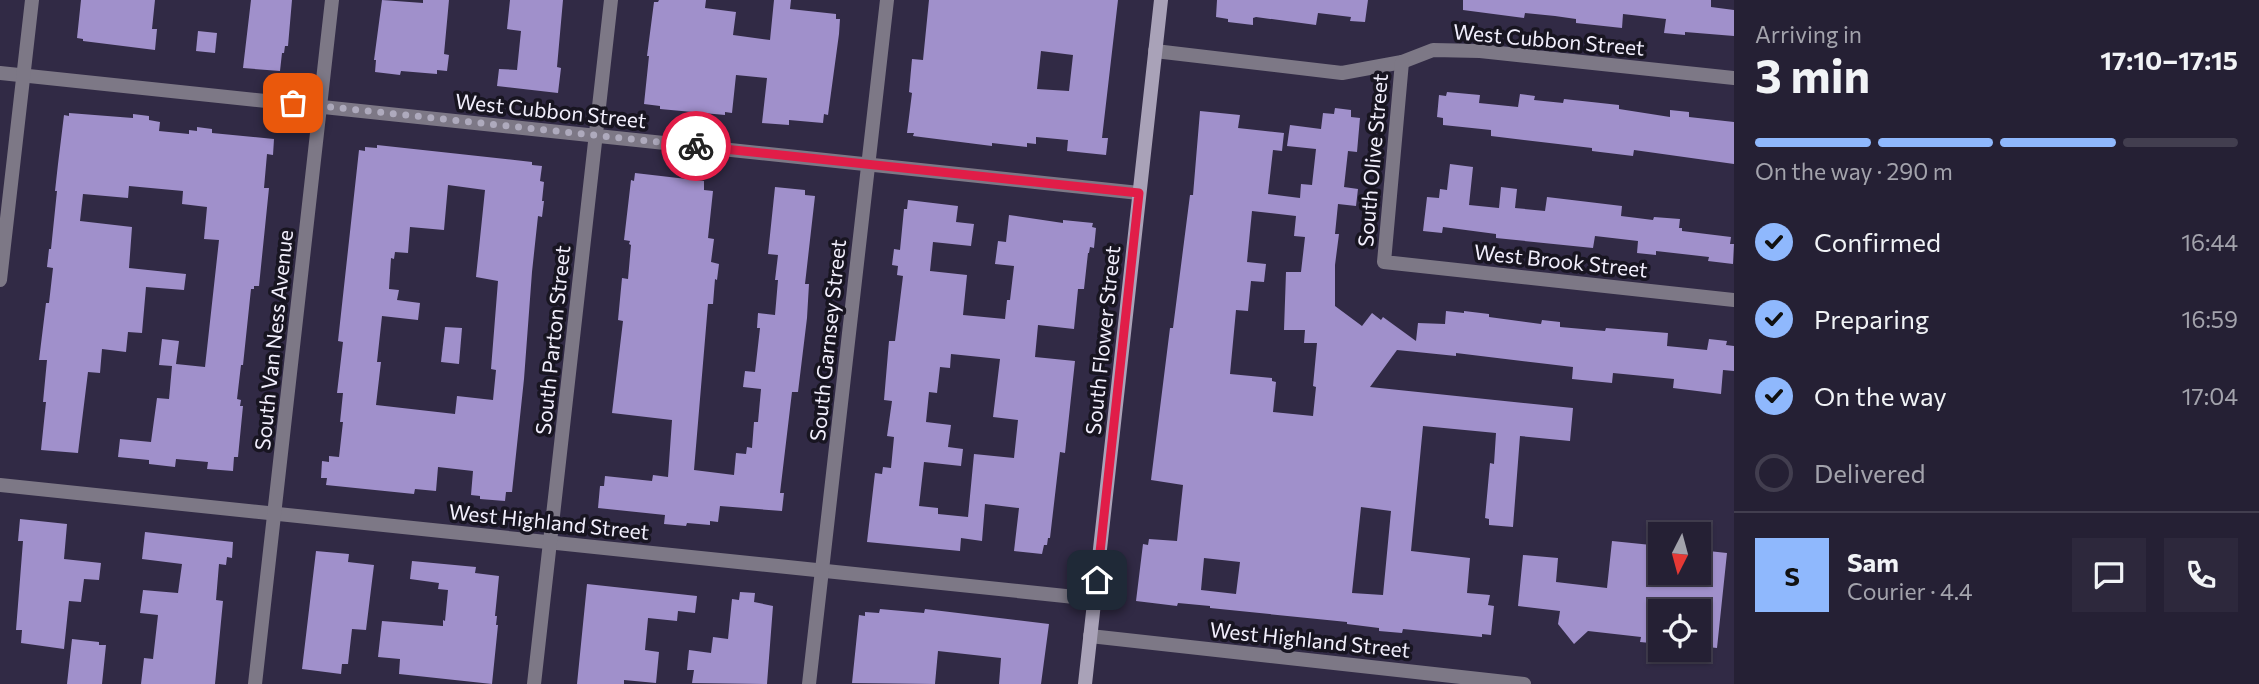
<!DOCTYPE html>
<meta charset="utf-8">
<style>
:root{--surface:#252034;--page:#2d283c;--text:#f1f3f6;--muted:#a3a3ac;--line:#423e4f;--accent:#8fb8fd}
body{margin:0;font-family:Commissioner,sans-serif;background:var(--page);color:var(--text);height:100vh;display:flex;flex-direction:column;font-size:26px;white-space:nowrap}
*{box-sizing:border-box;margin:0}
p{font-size:23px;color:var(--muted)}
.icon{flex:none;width:38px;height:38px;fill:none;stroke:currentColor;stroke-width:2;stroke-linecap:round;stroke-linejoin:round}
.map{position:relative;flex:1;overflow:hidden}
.panel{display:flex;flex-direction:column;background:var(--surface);width:525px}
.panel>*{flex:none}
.needle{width:46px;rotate:186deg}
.buttons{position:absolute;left:1648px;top:522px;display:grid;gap:14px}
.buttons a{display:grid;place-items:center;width:63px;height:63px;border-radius:0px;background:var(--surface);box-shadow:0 2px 5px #0004,0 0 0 2px var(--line);font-size:35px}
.pin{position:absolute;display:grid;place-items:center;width:60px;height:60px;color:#fff;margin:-30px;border-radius:14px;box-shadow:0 4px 10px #0006}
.courier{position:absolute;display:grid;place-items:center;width:70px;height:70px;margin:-35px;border:5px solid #e11d48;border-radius:50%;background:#fff;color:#222;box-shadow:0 2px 9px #0007}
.head em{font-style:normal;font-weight:700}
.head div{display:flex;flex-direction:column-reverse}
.head{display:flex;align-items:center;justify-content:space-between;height:119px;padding:0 21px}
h1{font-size:46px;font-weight:700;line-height:52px}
.bar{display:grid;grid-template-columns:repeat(4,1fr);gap:10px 7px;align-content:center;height:84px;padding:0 21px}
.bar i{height:9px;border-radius:5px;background:var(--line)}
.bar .current{background:var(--accent)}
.bar p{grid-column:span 4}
.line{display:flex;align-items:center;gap:18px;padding:0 21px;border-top:2px solid var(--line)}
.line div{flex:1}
.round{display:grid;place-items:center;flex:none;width:74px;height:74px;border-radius:0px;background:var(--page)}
ol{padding:0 21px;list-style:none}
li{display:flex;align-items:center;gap:21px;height:77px}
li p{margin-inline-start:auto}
li .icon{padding:7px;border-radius:50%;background:var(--accent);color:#111;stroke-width:4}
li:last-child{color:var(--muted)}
li i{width:38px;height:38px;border:4px solid var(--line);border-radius:50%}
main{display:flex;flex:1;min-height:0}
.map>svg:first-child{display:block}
.building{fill:#a090cb;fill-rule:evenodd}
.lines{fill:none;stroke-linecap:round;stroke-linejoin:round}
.street{stroke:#7d7886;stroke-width:14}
.secondary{stroke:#a9a2b8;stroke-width:14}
.done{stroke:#aeaabd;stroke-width:7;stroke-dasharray:0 12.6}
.route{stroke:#e11d48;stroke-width:9}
.labels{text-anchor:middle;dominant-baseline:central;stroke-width:7;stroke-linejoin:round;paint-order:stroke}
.street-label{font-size:21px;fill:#f2effd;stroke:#181521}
</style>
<main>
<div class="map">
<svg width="1734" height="684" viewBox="0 0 1734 684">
<rect width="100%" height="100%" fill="#312a45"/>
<g class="building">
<polygon points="81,0 155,0 152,29 157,29 155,50 83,41 83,39 77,38"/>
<polygon points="251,0 292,0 288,46 285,46 284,53 282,53 280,71 243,68"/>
<polygon points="382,0 423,3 423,0 449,0 444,54 449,55 447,71 437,70 437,74 401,71 400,75 375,72 376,60 374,60"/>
<polygon points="510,0 563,0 557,67 561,68 558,93 497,86 499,69 517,70 521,31 507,29"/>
<polygon points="659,0 706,0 705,8 736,12 733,35 770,40 774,0 791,0 790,9 836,14 836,19 840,19 839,34 828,115 824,114 823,123 789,120 789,125 762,123 767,78 736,75 732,113 725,112 725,115 660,109 660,106 644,104 649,56 647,56 654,2 658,2"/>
<path d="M929 0H1118L1102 138H1108L1106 155 1067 151 1068 140 1036 137V144L1027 143V147L992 143V146L913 136 914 133H907L912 93 909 92 912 59 923 60ZM1041 51 1073 55 1069 91 1037 89Z"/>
<polygon points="1217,0 1368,0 1365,22 1350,21 1351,17 1318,13 1316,25 1256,17 1253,18 1253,25 1228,22 1228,19 1216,17"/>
<polygon points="1463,0 1711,0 1711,7 1734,10 1734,36 1685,32 1685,35 1664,33 1666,19 1623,14 1622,28 1576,23 1576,19 1555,16 1525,13 1524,18 1463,10"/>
<polygon points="198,31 217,33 215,53 196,51"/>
<polygon points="1447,92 1480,95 1479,103 1518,107 1520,94 1535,96 1534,100 1563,103 1564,99 1619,105 1619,109 1670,117 1670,110 1689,112 1689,117 1734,122 1734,164 1634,150 1633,156 1592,151 1592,148 1491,136 1491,130 1443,125 1443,118 1437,117 1439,95 1446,96"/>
<path d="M1335 108 1351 110V117L1360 118 1357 152 1348 151 1344 187 1358 189 1356 206 1338 204 1335 234H1339L1335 265V306L1362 326 1372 313 1381 320 1383 317 1416 341 1418 323 1445 324 1446 311 1464 313V311L1489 314V317L1541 324 1542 320 1560 322V327L1605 331 1606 328 1668 333 1667 346 1707 350 1709 339 1727 341 1726 345 1734 346V371L1723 370 1721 394 1673 388 1674 379 1613 373 1612 383 1572 379 1573 367 1456 353V356L1397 350 1370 387 1573 408 1570 441 1520 436 1513 527 1489 525V519L1485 518 1490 463 1494 464 1496 433 1423 426 1411 551 1470 558 1467 593 1490 595 1488 605 1494 606 1491 635 1482 634V637L1403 629 1402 633 1379 631V628L1347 624V622L1210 608V606L1178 603 1177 606 1136 601 1143 544 1148 545 1149 539 1177 541 1183 485 1151 480 1170 328H1173L1190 195H1193L1200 111 1240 115 1238 128 1284 133 1282 151 1273 150 1268 194 1300 198 1301 184 1312 185 1316 149 1287 146 1290 125 1321 129 1323 113 1334 114ZM1252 211 1296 216 1294 236 1305 237 1301 272H1286L1284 330H1305L1304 343H1317L1313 386 1316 387 1313 416 1273 412 1276 382 1272 381V378L1230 374 1236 310 1248 311 1251 281 1264 282 1266 264 1247 262ZM1361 507 1391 511 1383 595 1352 593ZM1204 558 1240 562 1236 594 1201 590Z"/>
<polygon points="69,113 133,118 133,114 149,116 149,120 160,122 159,131 189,134 189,130 197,131 197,127 212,129 212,133 274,139 273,155 267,154 264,188 269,188 259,286 254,286 254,289 251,289 243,365 241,365 237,399 241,400 240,406 243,406 238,457 234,457 233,471 207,469 208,462 176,459 175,467 149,464 149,460 118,457 120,439 151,442 157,398 169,399 172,366 159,365 162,339 179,341 176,364 205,367 219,240 204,239 207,207 182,204 183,191 129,186 128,198 83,194 80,221 132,227 129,268 186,274 184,290 146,287 142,333 128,332 126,352 102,349 100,373 88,372 78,453 41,450 46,402 43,402 47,360 39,360 46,303 49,303 53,268 47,267 49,249 51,249 57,191 55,191 58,164 64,115 69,116"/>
<path d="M377 145 532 162V165L542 166 540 181 544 182 542 201H544L542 217 538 216 532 272 524 379 512 492H506L505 501 480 499V496L471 495 473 471 438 467 436 491 415 489 414 494 326 485 327 478H321L322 461 329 462V456L339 457 343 422H340L343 393H337L343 342 338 341 359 150 365 151V147L377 148ZM448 185 485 190 476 277 498 281 491 369 496 370 493 400 457 396 455 414 376 405 381 362H377L382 316 418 320 420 303 397 300 399 290 389 289 391 258 394 259 395 252 408 253 410 227 444 230Z"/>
<polygon points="1450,164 1473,167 1469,205 1499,208 1501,187 1517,189 1515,208 1545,211 1547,197 1622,206 1621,216 1653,220 1654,217 1680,219 1679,228 1682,228 1682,231 1731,237 1730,244 1734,244 1733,264 1708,261 1709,257 1656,251 1656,255 1637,253 1638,241 1595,236 1593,248 1496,238 1496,234 1443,227 1442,233 1423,231 1427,197 1439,198 1440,189 1447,190"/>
<polygon points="635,173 704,181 704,190 713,191 708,238 714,239 711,262 719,264 717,280 715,279 713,304 708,304 694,470 734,475 736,453 746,454 747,447 752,448 754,422 758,422 761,389 743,387 745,371 755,372 760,328 757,328 758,313 775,315 778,280 775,280 778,255 768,254 775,187 805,190 805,195 815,196 805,284 809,284 807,318 798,392 792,392 780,493 784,493 782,511 720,506 718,522 710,521 710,525 687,523 686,526 664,524 665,515 598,508 600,486 604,486 605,476 652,481 653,475 668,477 672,420 612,413 623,321 618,320 622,278 628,279 631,245 629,244 630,241 624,240 631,180 634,181"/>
<path d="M908 200 958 206 956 222 974 224 971 246 933 242 930 271 967 275 963 315 1005 319 1007 300H1010L1014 266 995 264 998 241 1006 242 1009 215 1063 223V220L1093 223 1092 227 1096 228 1094 248 1090 247 1089 253H1088L1084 289H1078L1074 329 1038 325 1035 357 1075 361 1065 453 1060 452 1050 538H1048L1047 545H1044L1042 554 1014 551 1019 508 985 504 982 541 961 538 960 551 867 542 875 473 882 474 883 467 891 468 894 437 887 436 892 401 884 400 889 341H895L903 276 897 275 898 266 892 265 894 249 900 250 904 209H907ZM951 354 1000 359 993 417 1018 420 1014 458 974 454 968 517 938 514V508L919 506 924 462 961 466 963 449 948 447 951 425 926 422 929 392 937 393 940 367 950 368Z"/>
<polygon points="445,327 462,328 459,364 441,362"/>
<polygon points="20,519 67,524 64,559 101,563 99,580 84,579 81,602 69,601 64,649 21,643 22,630 16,630 23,541 18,541"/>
<polygon points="145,532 233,542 232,558 227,557 226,565 219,564 216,600 223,601 215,684 141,684 144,658 153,659 158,615 140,613 143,590 178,593 182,564 142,559"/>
<polygon points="1612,541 1661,546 1661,572 1699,572 1699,550 1727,553 1717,648 1699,646 1699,611 1661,611 1661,644 1640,642 1641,637 1588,631 1574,644 1558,624 1560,611 1518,606 1523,555 1558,558 1556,582 1607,588"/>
<polygon points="316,551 349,554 348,562 374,565 366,630 352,629 348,664 342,664 341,674 302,669"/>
<polygon points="412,561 476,567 475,573 499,576 495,616 497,616 496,625 498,625 492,684 399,674 400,659 378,657 382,621 443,626 443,620 445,621 448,590 438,589 439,583 410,579"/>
<polygon points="587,584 697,596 695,613 678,611 677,621 648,618 645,650 659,652 656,683 624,680 624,684 577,684"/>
<polygon points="740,592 755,593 754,602 773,606 767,684 692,683 694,670 687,670 689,650 711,653 713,637 728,639 732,599 739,600"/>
<polygon points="880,609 924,613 925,609 1049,624 1041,684 999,684 1001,658 938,651 935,684 852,683 859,615 865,616 865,612 879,613"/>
<polygon points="72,639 99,642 99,645 106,645 102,684 67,684"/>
</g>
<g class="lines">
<g class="street">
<polyline points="1155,51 1342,73 1402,62 1433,50 1480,51 1734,78"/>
<polyline points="1402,62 1384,262 1734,300"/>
<polyline points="0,73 1139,193"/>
<polyline points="0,280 32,0"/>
<polyline points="0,485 1094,599"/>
<polyline points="1090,636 1524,684"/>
<polyline points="255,684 332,0"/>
<polyline points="534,684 611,0"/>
<polyline points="809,684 887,0"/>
</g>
<polyline class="secondary" points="1085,684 1161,0"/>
</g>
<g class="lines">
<polyline class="done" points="293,103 696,146"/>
<polyline class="route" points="696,146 1139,193 1097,580"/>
</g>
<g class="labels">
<g class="street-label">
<text transform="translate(1549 39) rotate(5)">West Cubbon Street</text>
<text transform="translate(551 110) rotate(6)">West Cubbon Street</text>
<text transform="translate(1372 160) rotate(-85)">South Olive Street</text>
<text transform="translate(1561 260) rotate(6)">West Brook Street</text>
<text transform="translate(273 340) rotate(-84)">South Van Ness Avenue</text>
<text transform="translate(552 340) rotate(-84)">South Parton Street</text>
<text transform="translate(827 340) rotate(-84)">South Garnsey Street</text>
<text transform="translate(1102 340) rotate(-84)">South Flower Street</text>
<text transform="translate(549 521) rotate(6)">West Highland Street</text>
<text transform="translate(1310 639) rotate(6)">West Highland Street</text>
</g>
</g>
</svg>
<div class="buttons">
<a><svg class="needle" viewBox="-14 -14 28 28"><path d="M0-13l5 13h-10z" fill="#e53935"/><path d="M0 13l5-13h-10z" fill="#a3a3ac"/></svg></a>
<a><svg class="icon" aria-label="locate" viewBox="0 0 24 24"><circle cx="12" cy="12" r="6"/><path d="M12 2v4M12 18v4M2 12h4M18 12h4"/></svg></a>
</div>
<div class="pin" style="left:293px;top:103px;background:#ea580c"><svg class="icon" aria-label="bag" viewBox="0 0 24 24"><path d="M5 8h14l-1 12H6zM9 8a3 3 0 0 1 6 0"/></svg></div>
<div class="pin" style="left:1097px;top:580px;background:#1f2937"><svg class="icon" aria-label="home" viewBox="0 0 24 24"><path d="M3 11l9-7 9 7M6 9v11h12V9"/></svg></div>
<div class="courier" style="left:696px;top:146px"><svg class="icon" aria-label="bike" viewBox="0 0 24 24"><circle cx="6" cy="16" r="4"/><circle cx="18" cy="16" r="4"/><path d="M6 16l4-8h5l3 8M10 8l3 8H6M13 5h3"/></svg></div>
</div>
<section class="panel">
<div class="head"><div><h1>3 min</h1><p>Arriving in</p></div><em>17:10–17:15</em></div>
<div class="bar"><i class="current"></i><i class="current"></i><i class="current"></i><i></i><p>On the way · 290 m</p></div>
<ol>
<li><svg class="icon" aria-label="check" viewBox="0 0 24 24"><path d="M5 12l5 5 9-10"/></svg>Confirmed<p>16:44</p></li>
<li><svg class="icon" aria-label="check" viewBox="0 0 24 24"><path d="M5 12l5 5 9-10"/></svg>Preparing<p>16:59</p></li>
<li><svg class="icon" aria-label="check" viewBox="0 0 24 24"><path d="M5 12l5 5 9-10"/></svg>On the way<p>17:04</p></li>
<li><i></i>Delivered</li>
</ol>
<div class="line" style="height:126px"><b class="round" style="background:var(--accent);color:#111">S</b><div><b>Sam</b><p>Courier · 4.4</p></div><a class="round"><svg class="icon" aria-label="chat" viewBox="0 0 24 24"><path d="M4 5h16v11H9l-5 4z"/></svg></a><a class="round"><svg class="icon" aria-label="phone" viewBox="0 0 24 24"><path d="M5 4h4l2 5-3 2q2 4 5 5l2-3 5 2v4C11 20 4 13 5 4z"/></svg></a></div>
</section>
</main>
